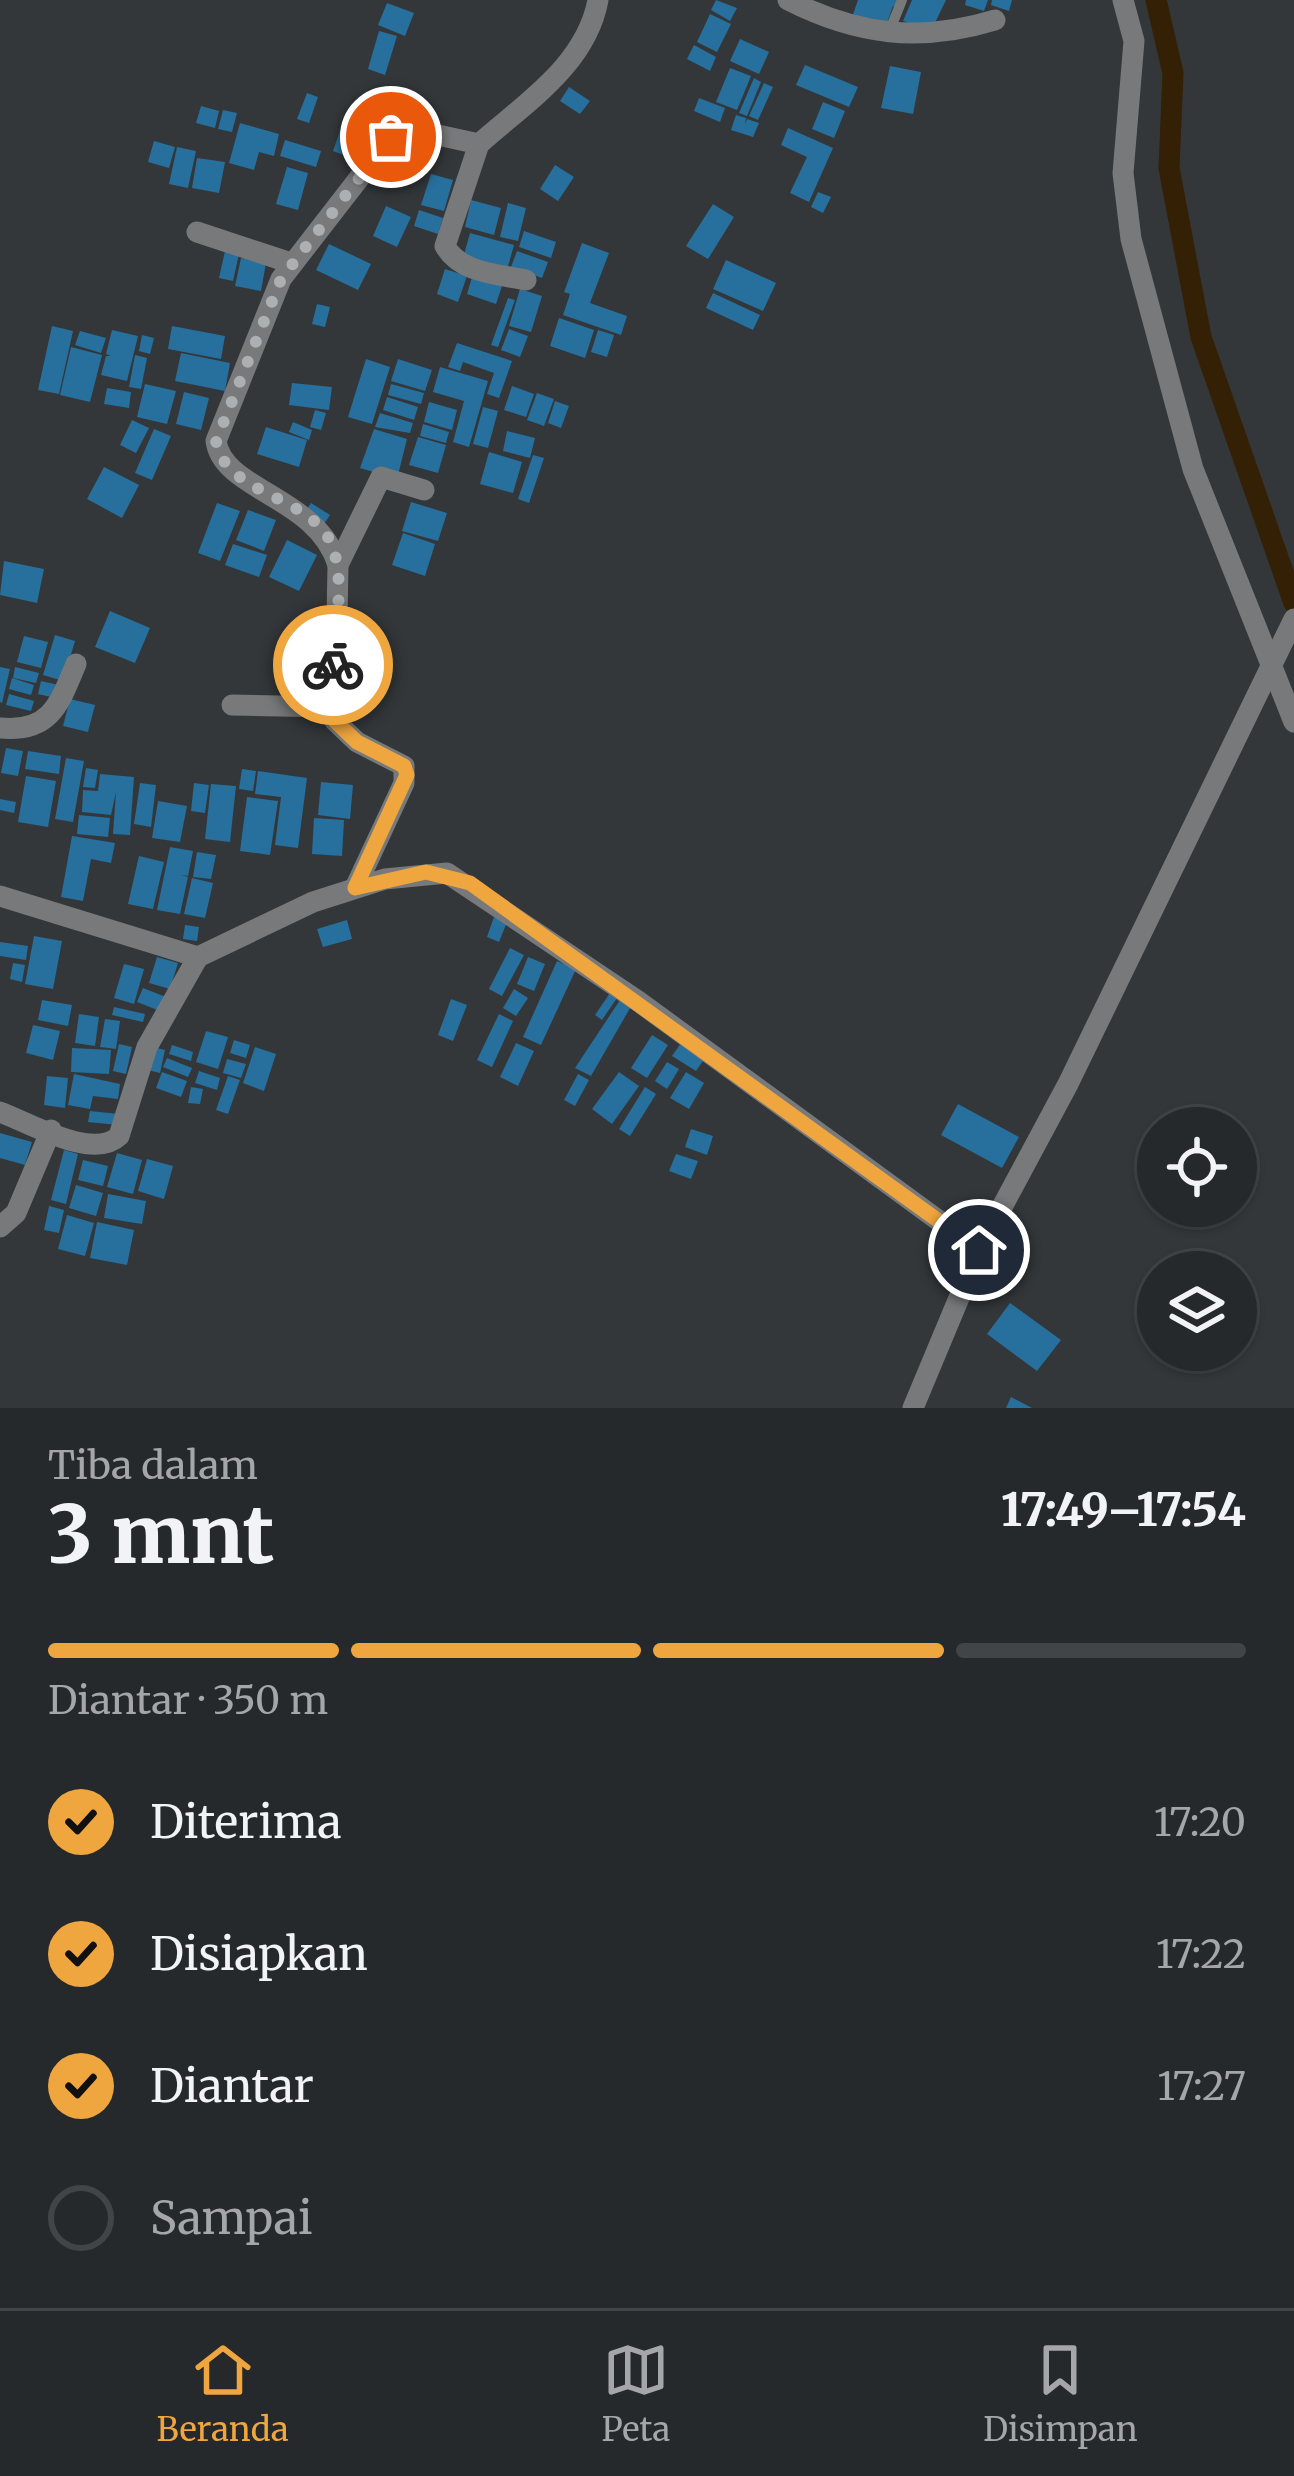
<!DOCTYPE html>
<html lang="id">
<meta charset="utf-8">
<style>
:root{--surface:#26292c;--page:#2e3134;--text:#f1f3f6;--muted:#a4a6a9;--line:#424548;--accent:#f0a63e}
body{margin:0;font-family:Merriweather,serif;background:var(--page);color:var(--text);height:100vh;display:flex;flex-direction:column;font-size:45px;white-space:nowrap}
*{box-sizing:border-box;margin:0}
p{font-size:39px;color:var(--muted)}
.icon{flex:none;width:66px;height:66px;fill:none;stroke:currentColor;stroke-width:2;stroke-linecap:round;stroke-linejoin:round}
.map{position:relative;height:1408px;overflow:hidden}
.drawer{display:flex;flex-direction:column;background:var(--surface);flex:1}
.drawer>*{flex:none}
.buttons{position:absolute;left:1137px;top:1107px;display:grid;gap:24px}
.buttons a{display:grid;place-items:center;width:120px;height:120px;border-radius:50%;background:var(--surface);box-shadow:0 3px 9px #0004,0 0 0 3px var(--line);font-size:60px}
.pin{position:absolute;display:grid;place-items:center;width:102px;height:102px;color:#fff;margin:-51px;border:6px solid #fff;border-radius:50%;box-shadow:0 3px 12px #0007}
.courier{position:absolute;display:grid;place-items:center;width:120px;height:120px;margin:-60px;border:9px solid #f0a63e;border-radius:50%;background:#fff;color:#222;box-shadow:0 3px 15px #0007}
.head em{font-style:normal;font-weight:800}
.head div{display:flex;flex-direction:column-reverse}
.head{display:flex;align-items:center;justify-content:space-between;height:204px;padding:0 48px}
h1{font-size:78px;font-weight:800;line-height:90px}
.bar{display:grid;grid-template-columns:repeat(4,1fr);gap:18px 12px;align-content:center;height:144px;padding:0 48px}
.bar i{height:15px;border-radius:9px;background:var(--line)}
.bar .selected{background:var(--accent)}
.bar p{grid-column:span 4}
ol{padding:0 48px;list-style:none}
li{display:flex;align-items:center;gap:36px;height:132px}
li p{margin-inline-start:auto}
li .icon{padding:12px;border-radius:50%;background:var(--accent);color:#111;stroke-width:4}
li:last-child{color:var(--muted)}
li i{width:66px;height:66px;border:6px solid var(--line);border-radius:50%}
.tabs{display:flex;justify-content:space-around;align-items:center;height:168px;border-top:3px solid var(--line);background:var(--surface);font-size:33px;color:var(--muted)}
.tabs a{display:grid;justify-items:center;gap:6px}
.tabs .selected{color:var(--accent)}
.map>svg:first-child{display:block}
.lines{fill:none;stroke-linecap:round;stroke-linejoin:round}
.canal{stroke:#342005;stroke-width:21}
.building{fill:#276f9c}
.lane{stroke:#77797a;stroke-width:10}
.street{stroke:#77797a;stroke-width:21}
.done{stroke:#adb0b2;stroke-width:12;stroke-dasharray:0 21.6}
.route{stroke:#f0a63e;stroke-width:15}
</style>
<div class="map">
<svg width="1294" height="1408" viewBox="0 0 1294 1408">
<rect width="100%" height="100%" fill="#33373a"/>
<g class="lines">
<polyline class="canal" points="1156,0 1173,73 1169,168 1201,337 1294,603"/>
</g>
<g class="building">
<polygon points="716,0 737,8 730,21 711,10"/>
<polygon points="858,0 901,0 898,8 893,6 883,34 850,23"/>
<polygon points="912,0 946,0 932,29 903,21"/>
<polygon points="966,0 988,0 984,11 965,5"/>
<polygon points="992,0 1012,0 1009,11 991,5"/>
<polygon points="387,3 414,13 405,36 378,25"/>
<polygon points="710,14 731,24 717,52 697,42"/>
<polygon points="379,31 397,36 385,75 368,69"/>
<polygon points="740,39 769,52 759,74 730,61"/>
<polygon points="694,45 716,57 710,71 687,59"/>
<polygon points="805,65 858,87 849,107 796,85"/>
<polygon points="890,66 921,72 913,114 881,108"/>
<polygon points="730,68 751,76 737,110 716,102"/>
<polygon points="754,78 761,82 747,116 739,113"/>
<polygon points="764,83 773,87 758,120 749,116"/>
<polygon points="569,87 590,101 580,114 560,101"/>
<polygon points="307,93 318,97 309,123 297,119"/>
<polygon points="699,98 725,108 720,122 694,111"/>
<polygon points="823,102 845,111 834,138 812,129"/>
<polygon points="201,106 219,111 215,128 196,123"/>
<polygon points="223,110 237,113 232,132 218,129"/>
<polygon points="736,115 746,118 745,124 747,119 759,123 753,137 731,130"/>
<polygon points="240,123 279,134 274,156 259,152 254,170 229,163"/>
<polygon points="341,128 378,141 369,165 333,151"/>
<polygon points="788,128 833,148 809,202 790,193 807,157 781,145"/>
<polygon points="285,140 321,151 316,167 280,156"/>
<polygon points="154,141 175,147 169,168 148,162"/>
<polygon points="177,147 196,151 188,188 169,184"/>
<polygon points="197,158 225,162 219,193 192,188"/>
<polygon points="555,165 574,177 558,201 540,189"/>
<polygon points="287,167 308,173 298,210 276,204"/>
<polygon points="431,174 453,180 444,211 421,205"/>
<polygon points="818,192 831,197 823,213 811,207"/>
<polygon points="471,200 501,208 494,235 465,227"/>
<polygon points="508,203 526,208 518,241 500,237"/>
<polygon points="713,204 734,217 708,259 686,246"/>
<polygon points="386,206 411,217 397,247 373,236"/>
<polygon points="419,210 443,218 438,234 414,226"/>
<polygon points="524,231 556,242 551,258 519,247"/>
<polygon points="470,233 514,245 507,270 463,258"/>
<polygon points="582,243 609,253 590,303 627,316 621,335 563,315 570,294 564,292"/>
<polygon points="329,244 371,264 358,290 316,270"/>
<polygon points="225,251 239,254 233,281 219,278"/>
<polygon points="517,251 548,262 542,278 511,267"/>
<polygon points="241,258 266,263 261,291 235,286"/>
<polygon points="726,260 776,283 763,311 713,289"/>
<polygon points="445,269 467,276 458,302 437,294"/>
<polygon points="473,274 503,283 496,304 467,294"/>
<polygon points="520,289 542,296 531,332 509,326"/>
<polygon points="713,293 760,315 753,330 706,308"/>
<polygon points="508,298 515,300 498,347 491,345"/>
<polygon points="317,304 330,307 325,327 312,324"/>
<polygon points="559,318 594,330 585,358 550,346"/>
<polygon points="52,326 73,331 59,394 38,390"/>
<polygon points="172,326 225,336 221,359 168,349"/>
<polygon points="509,329 528,336 520,357 501,350"/>
<polygon points="112,330 138,336 127,381 101,375 106,356 111,356 106,354"/>
<polygon points="598,330 614,335 607,357 591,352"/>
<polygon points="80,331 106,338 101,353 75,345"/>
<polygon points="142,335 154,338 150,354 139,351"/>
<polygon points="457,343 512,361 499,398 487,394 494,373 463,362 460,371 448,367"/>
<polygon points="71,347 102,355 90,402 60,395"/>
<polygon points="181,353 230,363 225,391 175,381"/>
<polygon points="135,355 147,358 141,389 129,387"/>
<polygon points="366,359 390,367 372,424 348,417"/>
<polygon points="398,359 432,370 425,391 391,381"/>
<polygon points="440,367 488,381 469,447 453,442 464,401 433,392"/>
<polygon points="292,383 332,387 329,410 289,405"/>
<polygon points="145,384 176,391 167,424 137,417"/>
<polygon points="391,384 424,393 421,404 388,395"/>
<polygon points="512,386 534,394 526,417 504,410"/>
<polygon points="107,388 131,392 129,408 104,404"/>
<polygon points="184,392 209,398 201,430 176,424"/>
<polygon points="537,393 554,399 544,426 527,420"/>
<polygon points="387,397 418,407 414,420 383,410"/>
<polygon points="555,401 569,406 561,428 548,423"/>
<polygon points="429,402 457,410 452,430 424,422"/>
<polygon points="483,407 498,411 488,448 473,444"/>
<polygon points="315,410 326,413 321,430 310,427"/>
<polygon points="380,413 413,423 410,433 375,427"/>
<polygon points="132,420 149,428 136,453 120,445"/>
<polygon points="293,422 312,430 309,440 289,432"/>
<polygon points="423,424 449,432 446,443 420,436"/>
<polygon points="266,427 307,440 299,467 257,454"/>
<polygon points="154,429 171,436 152,480 135,473"/>
<polygon points="374,429 407,439 397,479 360,468"/>
<polygon points="507,431 535,438 530,458 503,451"/>
<polygon points="418,437 446,445 438,473 409,465"/>
<polygon points="489,452 522,462 513,493 480,484"/>
<polygon points="533,455 544,458 529,503 518,499"/>
<polygon points="104,467 139,485 122,518 87,499"/>
<polygon points="411,502 447,513 438,541 402,531"/>
<polygon points="217,503 240,511 220,561 198,553"/>
<polygon points="311,503 330,515 322,527 303,515"/>
<polygon points="248,510 276,520 264,551 236,540"/>
<polygon points="403,533 435,544 425,576 392,565"/>
<polygon points="287,540 317,555 299,591 269,577"/>
<polygon points="233,544 267,555 259,577 225,565"/>
<polygon points="4,561 44,569 37,603 0,595"/>
<polygon points="110,611 150,628 135,663 95,647"/>
<polygon points="55,635 75,641 63,681 43,675"/>
<polygon points="24,636 48,642 41,668 17,662"/>
<polygon points="0,667 10,669 2,703 0,702"/>
<polygon points="15,667 39,673 36,683 13,678"/>
<polygon points="12,678 34,685 31,695 9,689"/>
<polygon points="41,681 63,686 60,699 38,694"/>
<polygon points="9,694 34,701 31,711 6,705"/>
<polygon points="70,699 95,705 88,732 63,726"/>
<polygon points="6,748 23,751 18,776 1,773"/>
<polygon points="28,751 61,756 59,774 25,769"/>
<polygon points="66,758 84,761 73,822 55,819"/>
<polygon points="86,768 98,770 95,788 83,787"/>
<polygon points="242,769 256,771 253,791 239,789"/>
<polygon points="258,771 307,778 298,848 275,845 281,797 255,794"/>
<polygon points="100,774 134,777 130,835 113,834 116,792 111,815 82,812 83,790 98,791"/>
<polygon points="26,776 56,781 48,827 18,822"/>
<polygon points="321,782 353,785 350,819 318,815"/>
<polygon points="140,783 156,785 151,827 134,824"/>
<polygon points="194,783 209,785 205,813 191,811"/>
<polygon points="211,784 236,786 230,842 205,839"/>
<polygon points="247,797 278,801 270,855 240,851"/>
<polygon points="0,799 16,802 14,813 0,810"/>
<polygon points="158,801 187,806 180,842 152,838"/>
<polygon points="79,815 110,818 108,837 77,834"/>
<polygon points="314,818 344,820 342,856 312,854"/>
<polygon points="72,836 115,843 111,863 91,859 83,901 61,897"/>
<polygon points="170,847 193,851 188,876 181,875 188,877 180,914 157,910"/>
<polygon points="197,852 216,855 211,879 193,877"/>
<polygon points="139,856 164,862 153,909 128,904"/>
<polygon points="192,878 213,883 205,918 184,914"/>
<polygon points="494,917 507,922 499,942 487,937"/>
<polygon points="347,920 352,939 323,947 317,929"/>
<polygon points="185,925 199,927 197,941 183,939"/>
<polygon points="34,936 62,941 53,989 25,984"/>
<polygon points="0,942 28,946 26,960 0,956"/>
<polygon points="510,948 524,955 502,996 489,989"/>
<polygon points="157,957 178,963 170,989 149,983"/>
<polygon points="528,957 545,964 534,991 517,984"/>
<polygon points="557,961 576,969 541,1045 523,1037"/>
<polygon points="13,963 25,965 22,982 10,979"/>
<polygon points="124,964 144,969 134,1004 114,998"/>
<polygon points="143,988 171,999 165,1013 137,1002"/>
<polygon points="514,989 528,998 516,1016 503,1008"/>
<polygon points="610,993 617,998 602,1020 595,1015"/>
<polygon points="622,997 633,1003 591,1076 575,1068"/>
<polygon points="451,999 467,1005 453,1041 438,1035"/>
<polygon points="42,1000 72,1005 68,1026 38,1020"/>
<polygon points="114,1007 145,1014 143,1022 112,1015"/>
<polygon points="79,1014 99,1017 95,1046 75,1043"/>
<polygon points="499,1014 513,1021 492,1067 477,1060"/>
<polygon points="105,1019 120,1021 116,1049 100,1047"/>
<polygon points="33,1025 60,1031 53,1060 26,1053"/>
<polygon points="206,1031 228,1037 218,1069 196,1062"/>
<polygon points="652,1035 668,1045 647,1078 631,1068"/>
<polygon points="234,1040 250,1045 246,1058 230,1053"/>
<polygon points="516,1043 534,1051 518,1086 500,1077"/>
<polygon points="681,1043 705,1058 696,1071 672,1056"/>
<polygon points="119,1044 132,1047 126,1074 113,1071"/>
<polygon points="172,1045 193,1052 191,1061 169,1054"/>
<polygon points="153,1047 165,1050 160,1073 148,1070"/>
<polygon points="255,1047 276,1054 264,1091 243,1083"/>
<polygon points="72,1048 111,1050 109,1074 71,1072"/>
<polygon points="167,1058 192,1068 188,1077 163,1067"/>
<polygon points="227,1059 246,1064 241,1078 223,1073"/>
<polygon points="667,1062 679,1069 667,1089 655,1081"/>
<polygon points="199,1071 220,1078 217,1090 195,1083"/>
<polygon points="162,1072 187,1081 181,1097 156,1088"/>
<polygon points="619,1072 639,1086 612,1124 592,1109"/>
<polygon points="686,1072 704,1083 689,1109 670,1098"/>
<polygon points="74,1074 120,1084 118,1099 93,1096 90,1109 68,1105"/>
<polygon points="578,1074 589,1080 575,1106 564,1100"/>
<polygon points="47,1076 68,1078 65,1108 44,1105"/>
<polygon points="228,1076 240,1080 228,1114 216,1110"/>
<polygon points="191,1087 203,1089 200,1104 188,1103"/>
<polygon points="645,1087 656,1094 630,1136 619,1129"/>
<polygon points="958,1104 1019,1137 1002,1168 941,1135"/>
<polygon points="90,1111 119,1114 118,1125 88,1122"/>
<polygon points="691,1129 713,1136 707,1155 685,1147"/>
<polygon points="0,1133 32,1142 25,1165 0,1158"/>
<polygon points="64,1150 78,1154 66,1204 51,1200"/>
<polygon points="117,1153 142,1160 133,1194 107,1187"/>
<polygon points="676,1154 698,1161 691,1179 669,1171"/>
<polygon points="147,1159 173,1166 164,1199 138,1191"/>
<polygon points="83,1160 108,1166 103,1186 78,1180"/>
<polygon points="76,1185 103,1193 96,1216 69,1208"/>
<polygon points="108,1194 146,1201 142,1224 104,1218"/>
<polygon points="49,1206 64,1210 59,1233 44,1230"/>
<polygon points="67,1215 94,1223 85,1256 58,1249"/>
<polygon points="97,1222 134,1230 127,1265 90,1258"/>
<polygon points="1010,1303 1061,1340 1037,1371 987,1334"/>
<polygon points="1011,1397 1032,1408 1006,1408"/>
</g>
<g class="lines">
<polyline class="lane" points="889,32 902,0"/>
<g class="street">
<path d="M788 0C857 35 920 43 995 20"/>
<polyline points="1123,0 1134,41 1123,173 1131,239 1193,469 1294,722"/>
<path d="M479 144 445 246C460 273 497 274 526 280"/>
<polyline points="197,232 291,263"/>
<polyline points="338,565 381,477 424,490"/>
<polyline points="232,705 332,707"/>
<path d="M0 728C50 733 59 705 76 664"/>
<path d="M355 888 404 783V766L357 742 335 721 338 565C317 496 223 491 216 441L281 279 391 137 415 130 479 144C525 103 586 65 598 0"/>
<polyline points="0,896 198,957 313,902 385,879 447,873 638,1001 979,1250"/>
<path d="M0 1112C30 1123 93 1161 119 1136L147 1047 198 957"/>
<polyline points="0,1227 16,1213 51,1130"/>
<polyline points="913,1408 979,1250 1068,1084 1294,619"/>
</g>
</g>
<g class="lines">
<path class="done" d="M333 665C335 628 346 578 331 543 311 496 224 494 216 441L281 279 391 137"/>
<polyline class="route" points="333,665 335,721 357,742 404,766 407,775 355,888 426,872 470,883 979,1250"/>
</g>
</svg>
<div class="buttons">
<a><svg class="icon" aria-label="locate" viewBox="0 0 24 24"><circle cx="12" cy="12" r="6"/><path d="M12 2v4M12 18v4M2 12h4M18 12h4"/></svg></a>
<a><svg class="icon" aria-label="layers" viewBox="0 0 24 24"><path d="M12 4l9 5-9 5-9-5zM3 14l9 5 9-5"/></svg></a>
</div>
<div class="pin" style="left:391px;top:137px;background:#ea580c"><svg class="icon" aria-label="bag" viewBox="0 0 24 24"><path d="M5 8h14l-1 12H6zM9 8a3 3 0 0 1 6 0"/></svg></div>
<div class="pin" style="left:979px;top:1250px;background:#1f2937"><svg class="icon" aria-label="home" viewBox="0 0 24 24"><path d="M3 11l9-7 9 7M6 9v11h12V9"/></svg></div>
<div class="courier" style="left:333px;top:665px"><svg class="icon" aria-label="bike" viewBox="0 0 24 24"><circle cx="6" cy="16" r="4"/><circle cx="18" cy="16" r="4"/><path d="M6 16l4-8h5l3 8M10 8l3 8H6M13 5h3"/></svg></div>
</div>
<section class="drawer">
<div class="head"><div><h1>3 mnt</h1><p>Tiba dalam</p></div><em>17:49–17:54</em></div>
<div class="bar"><i class="selected"></i><i class="selected"></i><i class="selected"></i><i></i><p>Diantar · 350 m</p></div>
<ol>
<li><svg class="icon" aria-label="check" viewBox="0 0 24 24"><path d="M5 12l5 5 9-10"/></svg>Diterima<p>17:20</p></li>
<li><svg class="icon" aria-label="check" viewBox="0 0 24 24"><path d="M5 12l5 5 9-10"/></svg>Disiapkan<p>17:22</p></li>
<li><svg class="icon" aria-label="check" viewBox="0 0 24 24"><path d="M5 12l5 5 9-10"/></svg>Diantar<p>17:27</p></li>
<li><i></i>Sampai</li>
</ol>
</section>
<nav class="tabs">
<a class="selected"><svg class="icon" aria-label="home" viewBox="0 0 24 24"><path d="M3 11l9-7 9 7M6 9v11h12V9"/></svg>Beranda</a>
<a><svg class="icon" aria-label="map" viewBox="0 0 24 24"><path d="M3 6l6-2 6 2 6-2v14l-6 2-6-2-6 2zM9 4v14M15 6v14"/></svg>Peta</a>
<a><svg class="icon" aria-label="saved" viewBox="0 0 24 24"><path d="M7 4h10v16l-5-4-5 4z"/></svg>Disimpan</a>
</nav>
